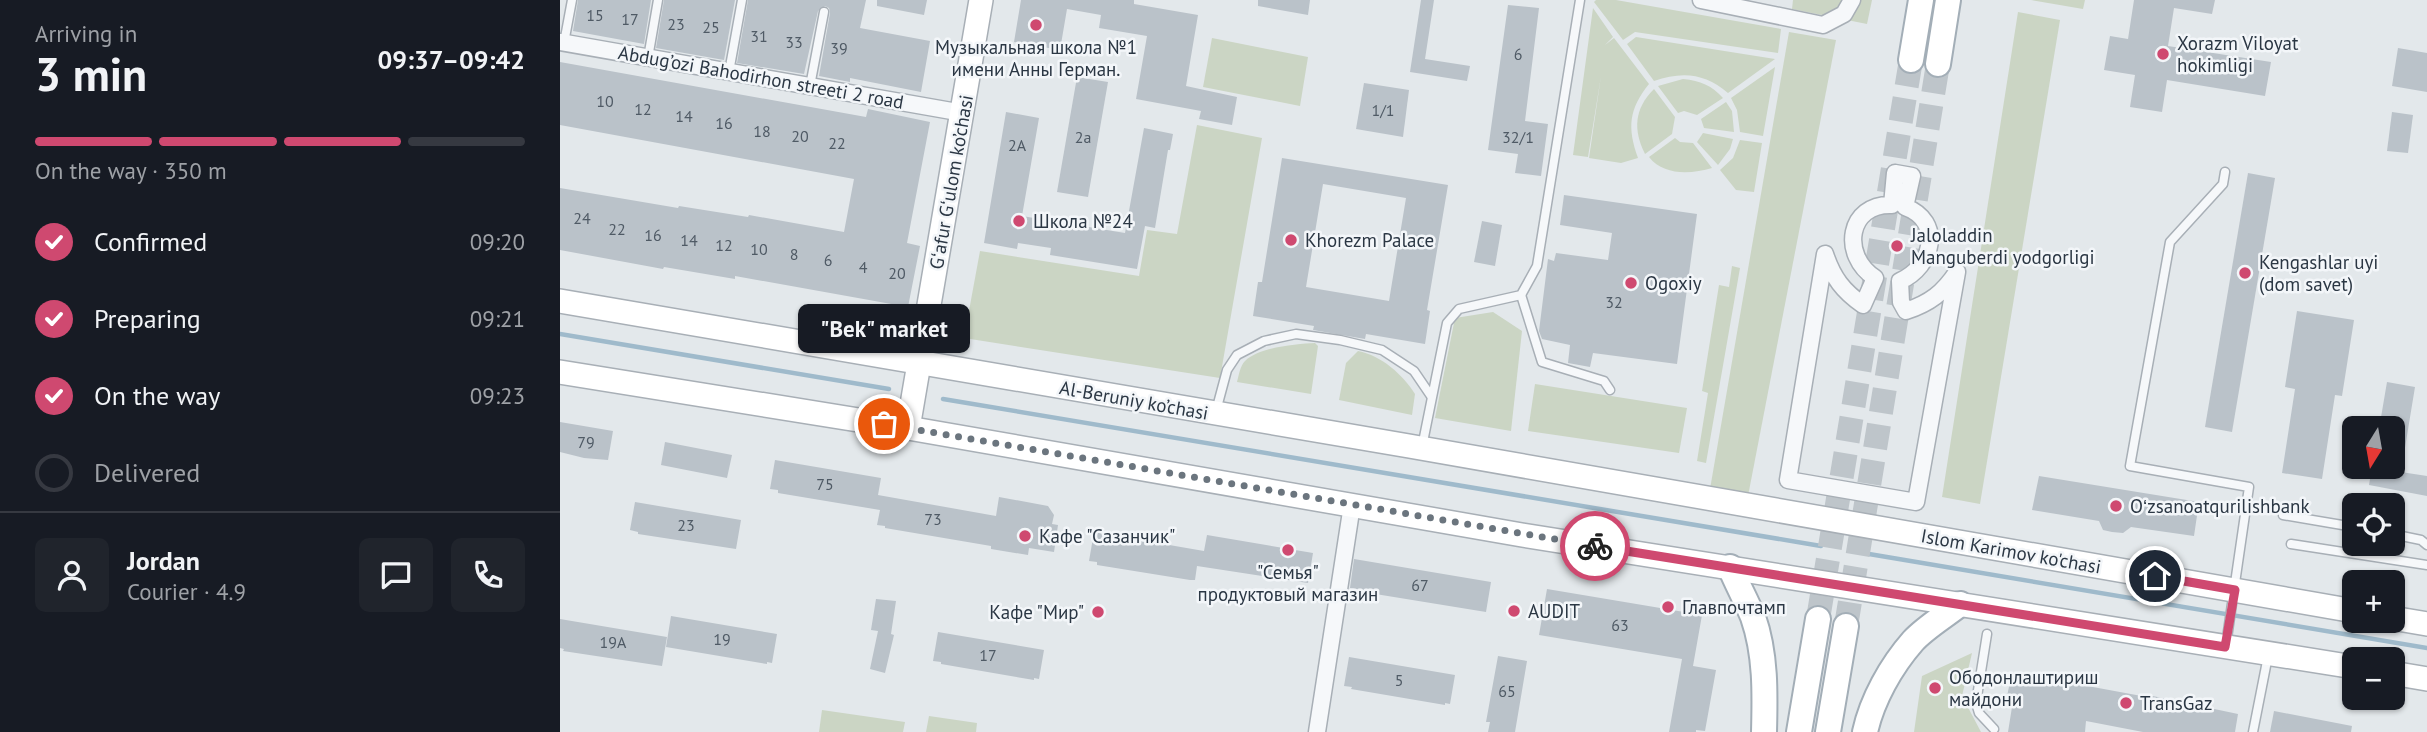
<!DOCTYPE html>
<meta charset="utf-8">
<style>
:root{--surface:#171b24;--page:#20242c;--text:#f1f3f6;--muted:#9ea1a6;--line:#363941;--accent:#cf4970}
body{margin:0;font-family:"PT Sans",sans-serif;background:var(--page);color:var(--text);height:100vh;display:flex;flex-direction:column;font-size:26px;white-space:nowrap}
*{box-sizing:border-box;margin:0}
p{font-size:23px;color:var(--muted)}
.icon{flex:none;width:38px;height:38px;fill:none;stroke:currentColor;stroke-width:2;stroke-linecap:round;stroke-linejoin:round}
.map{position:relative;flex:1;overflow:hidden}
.details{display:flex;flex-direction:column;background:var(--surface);width:560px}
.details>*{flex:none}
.needle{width:46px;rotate:191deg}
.buttons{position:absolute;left:1782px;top:416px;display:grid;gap:14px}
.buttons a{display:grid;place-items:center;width:63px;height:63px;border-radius:10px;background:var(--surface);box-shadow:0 2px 5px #0004;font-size:35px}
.pin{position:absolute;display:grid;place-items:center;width:60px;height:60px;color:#fff;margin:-30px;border:4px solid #fff;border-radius:50%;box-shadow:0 2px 7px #0007}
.courier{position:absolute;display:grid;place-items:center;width:70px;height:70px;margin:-35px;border:5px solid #cf4970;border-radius:50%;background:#fff;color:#222;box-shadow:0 2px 9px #0007}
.bubble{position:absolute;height:49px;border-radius:10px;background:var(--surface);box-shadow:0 2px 5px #0004;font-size:23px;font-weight:600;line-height:49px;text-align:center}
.head em{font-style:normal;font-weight:600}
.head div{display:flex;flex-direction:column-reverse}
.head{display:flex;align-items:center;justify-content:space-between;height:119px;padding:0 35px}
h1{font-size:46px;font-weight:600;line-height:52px}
.bar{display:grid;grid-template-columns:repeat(4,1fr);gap:10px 7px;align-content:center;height:84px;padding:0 35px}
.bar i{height:9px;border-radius:5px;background:var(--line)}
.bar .current{background:var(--accent)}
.bar p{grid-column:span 4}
.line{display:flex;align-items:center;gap:18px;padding:0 35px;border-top:2px solid var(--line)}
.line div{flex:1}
.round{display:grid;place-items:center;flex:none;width:74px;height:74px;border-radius:10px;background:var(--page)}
ol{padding:0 35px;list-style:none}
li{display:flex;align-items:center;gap:21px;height:77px}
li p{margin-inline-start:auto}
li .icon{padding:7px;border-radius:50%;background:var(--accent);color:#fff;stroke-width:4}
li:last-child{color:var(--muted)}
li i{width:38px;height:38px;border:4px solid var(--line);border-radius:50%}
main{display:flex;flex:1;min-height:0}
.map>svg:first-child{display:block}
.green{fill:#cbd5c4}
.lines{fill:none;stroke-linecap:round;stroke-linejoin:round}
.stream{stroke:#9fbacb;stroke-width:4.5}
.building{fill:#bac2c9;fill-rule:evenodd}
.primary-tunnel{stroke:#bec5ca;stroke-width:24;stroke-dasharray:24 12;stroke-linecap:butt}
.lane-casing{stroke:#a8afb6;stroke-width:11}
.street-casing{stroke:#a8afb6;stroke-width:19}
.secondary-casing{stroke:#a8afb6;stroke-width:26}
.primary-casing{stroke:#a3aeb7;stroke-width:28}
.lane{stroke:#f6f8fa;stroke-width:8}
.street{stroke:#f6f8fa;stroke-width:16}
.secondary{stroke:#fff;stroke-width:23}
.primary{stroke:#fff;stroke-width:24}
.done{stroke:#6b757e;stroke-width:7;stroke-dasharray:0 12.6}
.route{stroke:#cf4970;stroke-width:9}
.poi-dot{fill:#cf4970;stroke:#f3f6f9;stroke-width:2.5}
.labels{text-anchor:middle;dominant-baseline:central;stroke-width:5;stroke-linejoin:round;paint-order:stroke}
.number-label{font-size:16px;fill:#4f5a65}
.poi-label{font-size:19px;fill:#2b3744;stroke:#f3f6f9;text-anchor:start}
.street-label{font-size:19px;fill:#2b3744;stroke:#f3f6f9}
</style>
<main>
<section class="details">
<div class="head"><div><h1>3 min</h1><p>Arriving in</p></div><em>09:37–09:42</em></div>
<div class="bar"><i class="current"></i><i class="current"></i><i class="current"></i><i></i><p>On the way · 350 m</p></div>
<ol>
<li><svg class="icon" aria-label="check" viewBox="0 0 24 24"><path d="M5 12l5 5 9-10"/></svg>Confirmed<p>09:20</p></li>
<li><svg class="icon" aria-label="check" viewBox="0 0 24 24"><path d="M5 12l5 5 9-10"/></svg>Preparing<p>09:21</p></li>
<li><svg class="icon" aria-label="check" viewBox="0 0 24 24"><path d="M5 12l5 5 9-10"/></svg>On the way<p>09:23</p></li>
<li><i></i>Delivered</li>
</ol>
<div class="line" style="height:126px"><a class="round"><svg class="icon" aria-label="person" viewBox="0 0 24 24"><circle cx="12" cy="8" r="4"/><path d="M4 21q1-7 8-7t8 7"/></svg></a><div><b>Jordan</b><p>Courier · 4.9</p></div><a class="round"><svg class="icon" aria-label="chat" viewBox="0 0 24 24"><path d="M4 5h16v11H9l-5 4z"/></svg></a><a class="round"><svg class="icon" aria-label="phone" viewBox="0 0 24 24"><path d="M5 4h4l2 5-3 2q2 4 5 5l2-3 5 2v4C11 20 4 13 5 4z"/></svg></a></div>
</section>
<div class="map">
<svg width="1867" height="732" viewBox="0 0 1867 732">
<rect width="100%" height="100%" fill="#e3e8eb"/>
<g class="green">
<polygon points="1036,0 1056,0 1221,29 1218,53 1075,32 1063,40 1034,2"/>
<polygon points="1233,0 1312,0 1307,24 1232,9"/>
<polygon points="1471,0 1525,0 1523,9"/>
<path d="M1033 8 1053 37 1045 45 1054 38 1089 84C1069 109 1067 127 1078 158L1061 163 1029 158 1041 76 1028 157 1013 155Z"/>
<polygon points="1458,12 1500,20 1420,504 1382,497"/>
<polygon points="1229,32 1276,40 1188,496 1150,489"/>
<path d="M1076 37 1215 59 1168 93C1145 73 1122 71 1094 81L1067 44Z"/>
<polygon points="652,38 748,57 740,106 643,87"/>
<polygon points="1215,67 1203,136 1180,132 1177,110 1171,98"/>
<path d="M1123 79C1141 81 1151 85 1163 98L1137 115 1124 111 1118 113 1098 86Z"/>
<path d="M1094 89 1115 117 1112 134 1085 154C1073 130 1074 109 1094 89Z"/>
<polygon points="1166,102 1172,111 1174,132 1144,128 1141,119"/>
<polygon points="637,125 702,138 660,378 404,338 420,251 579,276 587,230 617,234"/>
<polygon points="1143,133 1173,139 1170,149 1158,165 1137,142"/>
<path d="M1115 138 1120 142 1133 143 1152 168C1131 174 1104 176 1089 157Z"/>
<polygon points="1180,140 1202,143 1194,192 1176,190 1160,170 1173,158"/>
<polygon points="1172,266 1180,268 1146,463 1137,461 1148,393 1142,391 1159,285 1169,287"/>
<polygon points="933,312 962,331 951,431 875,418 895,318"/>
<path d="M755 343 758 346 751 394 677 382C679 375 680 366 685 361 699 347 737 344 755 343Z"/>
<path d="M798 351C822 356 842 374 855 394L852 415 779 400 786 363Z"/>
<polygon points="975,384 1127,408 1119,453 968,431"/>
<polygon points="1412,653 1402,696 1421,732 1354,732 1362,676"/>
<polygon points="262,710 345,722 343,732 259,732"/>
<polygon points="369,716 417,723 416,732 366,732"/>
</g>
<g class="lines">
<g class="stream">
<polyline points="0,334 329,389"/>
<polyline points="383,399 1261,546"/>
<polyline points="1309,554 1867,648"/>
</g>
</g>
<g class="building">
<polygon points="18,0 91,0 84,44 13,31"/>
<polygon points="104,0 175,0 164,60 96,48"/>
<polygon points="188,0 306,0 300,28 370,41 361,92 290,78 290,82 259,76 270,13 269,8 265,6 258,11 244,74 177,63"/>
<polygon points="317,0 367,0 364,15 317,6"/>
<polygon points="461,0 574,0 574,4 638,15 626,86 677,97 672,125 639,119 641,111 576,99 587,36 539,28 541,15 507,9 500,50 454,42"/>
<polygon points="698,0 750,0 748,15 698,6"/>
<polygon points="861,0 874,0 865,59 910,66 907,81 850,72"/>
<polygon points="1574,0 1655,0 1652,14 1614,8 1608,46 1711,62 1705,96 1607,80 1602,112 1570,107 1575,75 1544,70 1550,36 1568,39"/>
<polygon points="948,5 979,8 965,121 988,124 981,176 955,173 958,154 928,150"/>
<polygon points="1838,48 1867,53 1867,92 1832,86"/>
<polygon points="0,62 306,117 308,109 370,122 347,243 360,246 348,307 175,276 175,279 104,267 103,269 0,250 0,188 118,208 119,206 188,217 189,215 284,232 294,179 0,125"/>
<polygon points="517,77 548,82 528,197 497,192"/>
<polygon points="804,83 849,90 843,137 796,129"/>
<polygon points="446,112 479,118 462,216 565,233 584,128 613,134 610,150 608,150 595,228 585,226 577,269 490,255 491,248 458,243 457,249 424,243"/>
<polygon points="1832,112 1853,115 1848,153 1827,151"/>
<path d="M722 158 888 185 867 310 870 311 865 344 806 334 805 339 753 330 754 326 693 316 698 282H702ZM763 184 846 198 829 301 746 287Z"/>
<polygon points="1688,173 1715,178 1672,432 1645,427"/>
<polygon points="1004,195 1137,214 1117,364 1033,353 1030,367 1008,363 1010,345 982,339 979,331 988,259 994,261 996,253 1048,260 1052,233 1000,225"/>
<polygon points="922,221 942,225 935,266 914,262"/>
<polygon points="1737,311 1794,320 1782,396 1775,395 1762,479 1722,473 1735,389 1725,387"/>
<polygon points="1827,382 1855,387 1841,472 1867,476 1867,496 1809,485 1812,467 1832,467 1832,429 1819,429"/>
<polygon points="0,422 53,431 48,460 24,458 0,452"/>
<polygon points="105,442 172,455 167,478 101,465"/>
<polygon points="215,460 321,478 318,495 436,516 439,497 488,506 494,515 492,524 498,525 494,552 469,548 468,555 431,549 431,546 325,528 325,526 317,525 320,510 218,493 218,490 210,489"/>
<polygon points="1479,476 1639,502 1634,536 1571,527 1563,533 1552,532 1543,530 1539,521 1472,510"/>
<polygon points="75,502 181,520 176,549 78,534 78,532 70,530"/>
<polygon points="534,532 644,551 647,535 753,553 748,583 637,566 635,580 630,580 537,565 537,562 529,561"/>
<polygon points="794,559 931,582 926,612 797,591 797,589 790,588"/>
<polygon points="987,589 1142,615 1133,666 1156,670 1145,731 1136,730 1136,732 1109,732 1122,659 979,635"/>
<polygon points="316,599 336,601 331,634 334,635 325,673 310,669 318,631 311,630"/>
<polygon points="111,616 217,634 212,663 207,662 207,664 106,647"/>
<polygon points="0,619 107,637 102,666 3,651 4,649 0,648"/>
<polygon points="378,632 484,650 479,679 474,678 474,680 381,664 381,662 373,661"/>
<polygon points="938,656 967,661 955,732 928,732 930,722 926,722"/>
<polygon points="789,657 895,675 890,704 885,703 885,705 791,689 792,687 784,686"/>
<polygon points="1452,672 1587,697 1588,695 1678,714 1675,732 1583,732 1526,721 1525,732 1448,732 1452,707 1445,706"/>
<polygon points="1714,711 1792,726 1791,732 1710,732"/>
</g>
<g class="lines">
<g class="primary-tunnel">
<polyline points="1258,619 1351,60"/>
<polyline points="1286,626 1378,64"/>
</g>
<g class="lane-casing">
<g id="lane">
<polyline points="4,43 12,0"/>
<polyline points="88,58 98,0"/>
<polyline points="169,72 182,0"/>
<polyline points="250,86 264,12"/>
<polyline points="1665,172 1663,184 1610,242 1570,466 1689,487 1666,645"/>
<polyline points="961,295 982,362 1044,381 1050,390"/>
<polyline points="656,411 667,370 677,355 704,341 736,334 780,340 822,350 854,371 871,396"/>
<polyline points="862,447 887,323 899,309 961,295 977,266 1020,0"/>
<polyline points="1723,515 1794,527"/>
<polyline points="1832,534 1861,540 1867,545"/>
<polyline points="1731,544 1867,565"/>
<polyline points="1427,634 1416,703 1419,713 1434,729"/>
<polyline points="1693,732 1708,656"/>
</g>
</g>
<g class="street-casing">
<g id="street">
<polyline points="1141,0 1263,25 1284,14 1292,0"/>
<polyline points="0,42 403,113"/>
<path d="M1335 173 1352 176 1345 207C1384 221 1373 267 1340 281L1341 302 1346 311C1370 303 1383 293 1397 272L1356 502 1228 480 1265 254C1273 278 1283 291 1303 305L1315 278C1280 255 1288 203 1332 205Z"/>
<polyline points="757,732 792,505"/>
</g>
</g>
<g class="secondary-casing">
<g id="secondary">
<polyline points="0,301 849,446 1794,611"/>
<polyline points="0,372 348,428 962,535 1794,667"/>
<polyline points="348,428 421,0"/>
<polyline points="1832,618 1867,624"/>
<polyline points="1832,673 1867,679"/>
</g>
</g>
<g class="primary-casing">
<g id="primary">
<polyline points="1351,60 1361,0"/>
<polyline points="1378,64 1388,0"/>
<path d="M1170 567C1177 584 1186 600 1193 617 1206 654 1205 694 1204 732"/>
<polyline points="1239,732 1258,619"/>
<polyline points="1268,732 1286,626"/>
<path d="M1305 732C1312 700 1331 666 1353 641 1366 627 1385 616 1400 604"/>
</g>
</g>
<use href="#lane" class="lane"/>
<use href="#street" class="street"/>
<use href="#secondary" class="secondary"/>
<use href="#primary" class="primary"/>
</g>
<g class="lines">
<polyline class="done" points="324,424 1035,546"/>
<polyline class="route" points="1035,546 1665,647 1675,590 1595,576"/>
</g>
<g class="poi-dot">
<circle cx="476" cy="25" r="7"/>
<circle cx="1603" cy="54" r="7"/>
<circle cx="459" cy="221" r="7"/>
<circle cx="731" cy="240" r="7"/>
<circle cx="1337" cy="246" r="7"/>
<circle cx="1685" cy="273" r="7"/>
<circle cx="1071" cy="283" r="7"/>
<circle cx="1556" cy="506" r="7"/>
<circle cx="465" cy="536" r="7"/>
<circle cx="728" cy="550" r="7"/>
<circle cx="1108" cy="607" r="7"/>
<circle cx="954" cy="611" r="7"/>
<circle cx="538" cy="612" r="7"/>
<circle cx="1375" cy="688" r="7"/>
<circle cx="1566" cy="703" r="7"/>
</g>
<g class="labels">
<g class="number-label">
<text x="35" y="15">15</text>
<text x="70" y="19">17</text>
<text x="116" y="24">23</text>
<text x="151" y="27">25</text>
<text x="199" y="36">31</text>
<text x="234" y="42">33</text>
<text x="279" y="48">39</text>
<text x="958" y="54">6</text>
<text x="45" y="101">10</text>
<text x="83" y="109">12</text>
<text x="823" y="110">1/1</text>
<text x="124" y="116">14</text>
<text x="164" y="123">16</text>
<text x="202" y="131">18</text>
<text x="240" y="136">20</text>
<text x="523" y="137">2a</text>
<text x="958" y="137">32/1</text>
<text x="277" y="143">22</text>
<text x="457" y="145">2A</text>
<text x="22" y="218">24</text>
<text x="57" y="229">22</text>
<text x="93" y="235">16</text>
<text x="129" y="240">14</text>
<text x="164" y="245">12</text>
<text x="199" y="249">10</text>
<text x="234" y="254">8</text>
<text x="268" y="260">6</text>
<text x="303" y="267">4</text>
<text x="337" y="273">20</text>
<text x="1054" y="302">32</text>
<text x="26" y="442">79</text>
<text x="265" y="484">75</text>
<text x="373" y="519">73</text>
<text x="126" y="525">23</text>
<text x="860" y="585">67</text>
<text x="1060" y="625">63</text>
<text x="162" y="639">19</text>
<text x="53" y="642">19A</text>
<text x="428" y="655">17</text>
<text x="839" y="680">5</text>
<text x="947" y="691">65</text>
</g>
<g class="poi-label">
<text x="1617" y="43">Xorazm Viloyat<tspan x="1617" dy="22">hokimligi</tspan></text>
<text x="476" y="47" text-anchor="middle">Музыкальная школа №1<tspan x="476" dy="22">имени Анны Герман.</tspan></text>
<text x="473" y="221">Школа №24</text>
<text x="1351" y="235">Jaloladdin<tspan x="1351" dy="22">Manguberdi yodgorligi</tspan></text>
<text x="745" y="240">Khorezm Palace</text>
<text x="1699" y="262">Kengashlar uyi<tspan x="1699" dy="22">(dom savet)</tspan></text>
<text x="1085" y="283">Ogoxiy</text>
<text x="1570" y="506">Oʻzsanoatqurilishbank</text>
<text x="479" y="536">Кафе "Сазанчик"</text>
<text x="728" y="572" text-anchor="middle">"Семья"<tspan x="728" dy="22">продуктовый магазин</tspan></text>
<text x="1122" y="607">Главпочтамп</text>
<text x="968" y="611">AUDIT</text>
<text x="524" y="612" text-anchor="end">Кафе "Мир"</text>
<text x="1389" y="677">Ободонлаштириш<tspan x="1389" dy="22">майдони</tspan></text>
<text x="1580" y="703">TransGaz</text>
</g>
<g class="street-label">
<text transform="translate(201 77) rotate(10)">Abdug’ozi Bahodirhon streeti 2 road</text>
<text transform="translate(391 182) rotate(-80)">Gʻafur Gʻulom ko’chasi</text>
<text transform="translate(574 400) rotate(10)">Al-Beruniy ko’chasi</text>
<text transform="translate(1451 551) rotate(10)">Islom Karimov ko'chasi</text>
</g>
</g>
</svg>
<div class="buttons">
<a><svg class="needle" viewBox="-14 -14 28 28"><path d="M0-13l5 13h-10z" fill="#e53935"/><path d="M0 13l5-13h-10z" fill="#9ea1a6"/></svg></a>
<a><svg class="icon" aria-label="locate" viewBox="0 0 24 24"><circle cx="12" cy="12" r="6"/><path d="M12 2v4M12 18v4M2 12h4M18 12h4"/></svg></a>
<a>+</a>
<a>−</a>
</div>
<div class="pin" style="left:324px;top:424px;background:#ea580c"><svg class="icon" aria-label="bag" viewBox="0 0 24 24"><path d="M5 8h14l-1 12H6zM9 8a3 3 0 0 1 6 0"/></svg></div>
<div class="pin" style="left:1595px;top:576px;background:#1f2937"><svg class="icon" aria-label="home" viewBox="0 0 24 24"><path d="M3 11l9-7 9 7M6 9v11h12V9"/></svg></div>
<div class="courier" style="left:1035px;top:546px"><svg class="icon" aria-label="bike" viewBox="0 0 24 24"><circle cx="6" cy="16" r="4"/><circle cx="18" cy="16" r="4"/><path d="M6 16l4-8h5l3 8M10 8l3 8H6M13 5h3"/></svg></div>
<div class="bubble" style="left:238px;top:304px;width:172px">&quot;Bek&quot; market</div>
</div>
</main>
